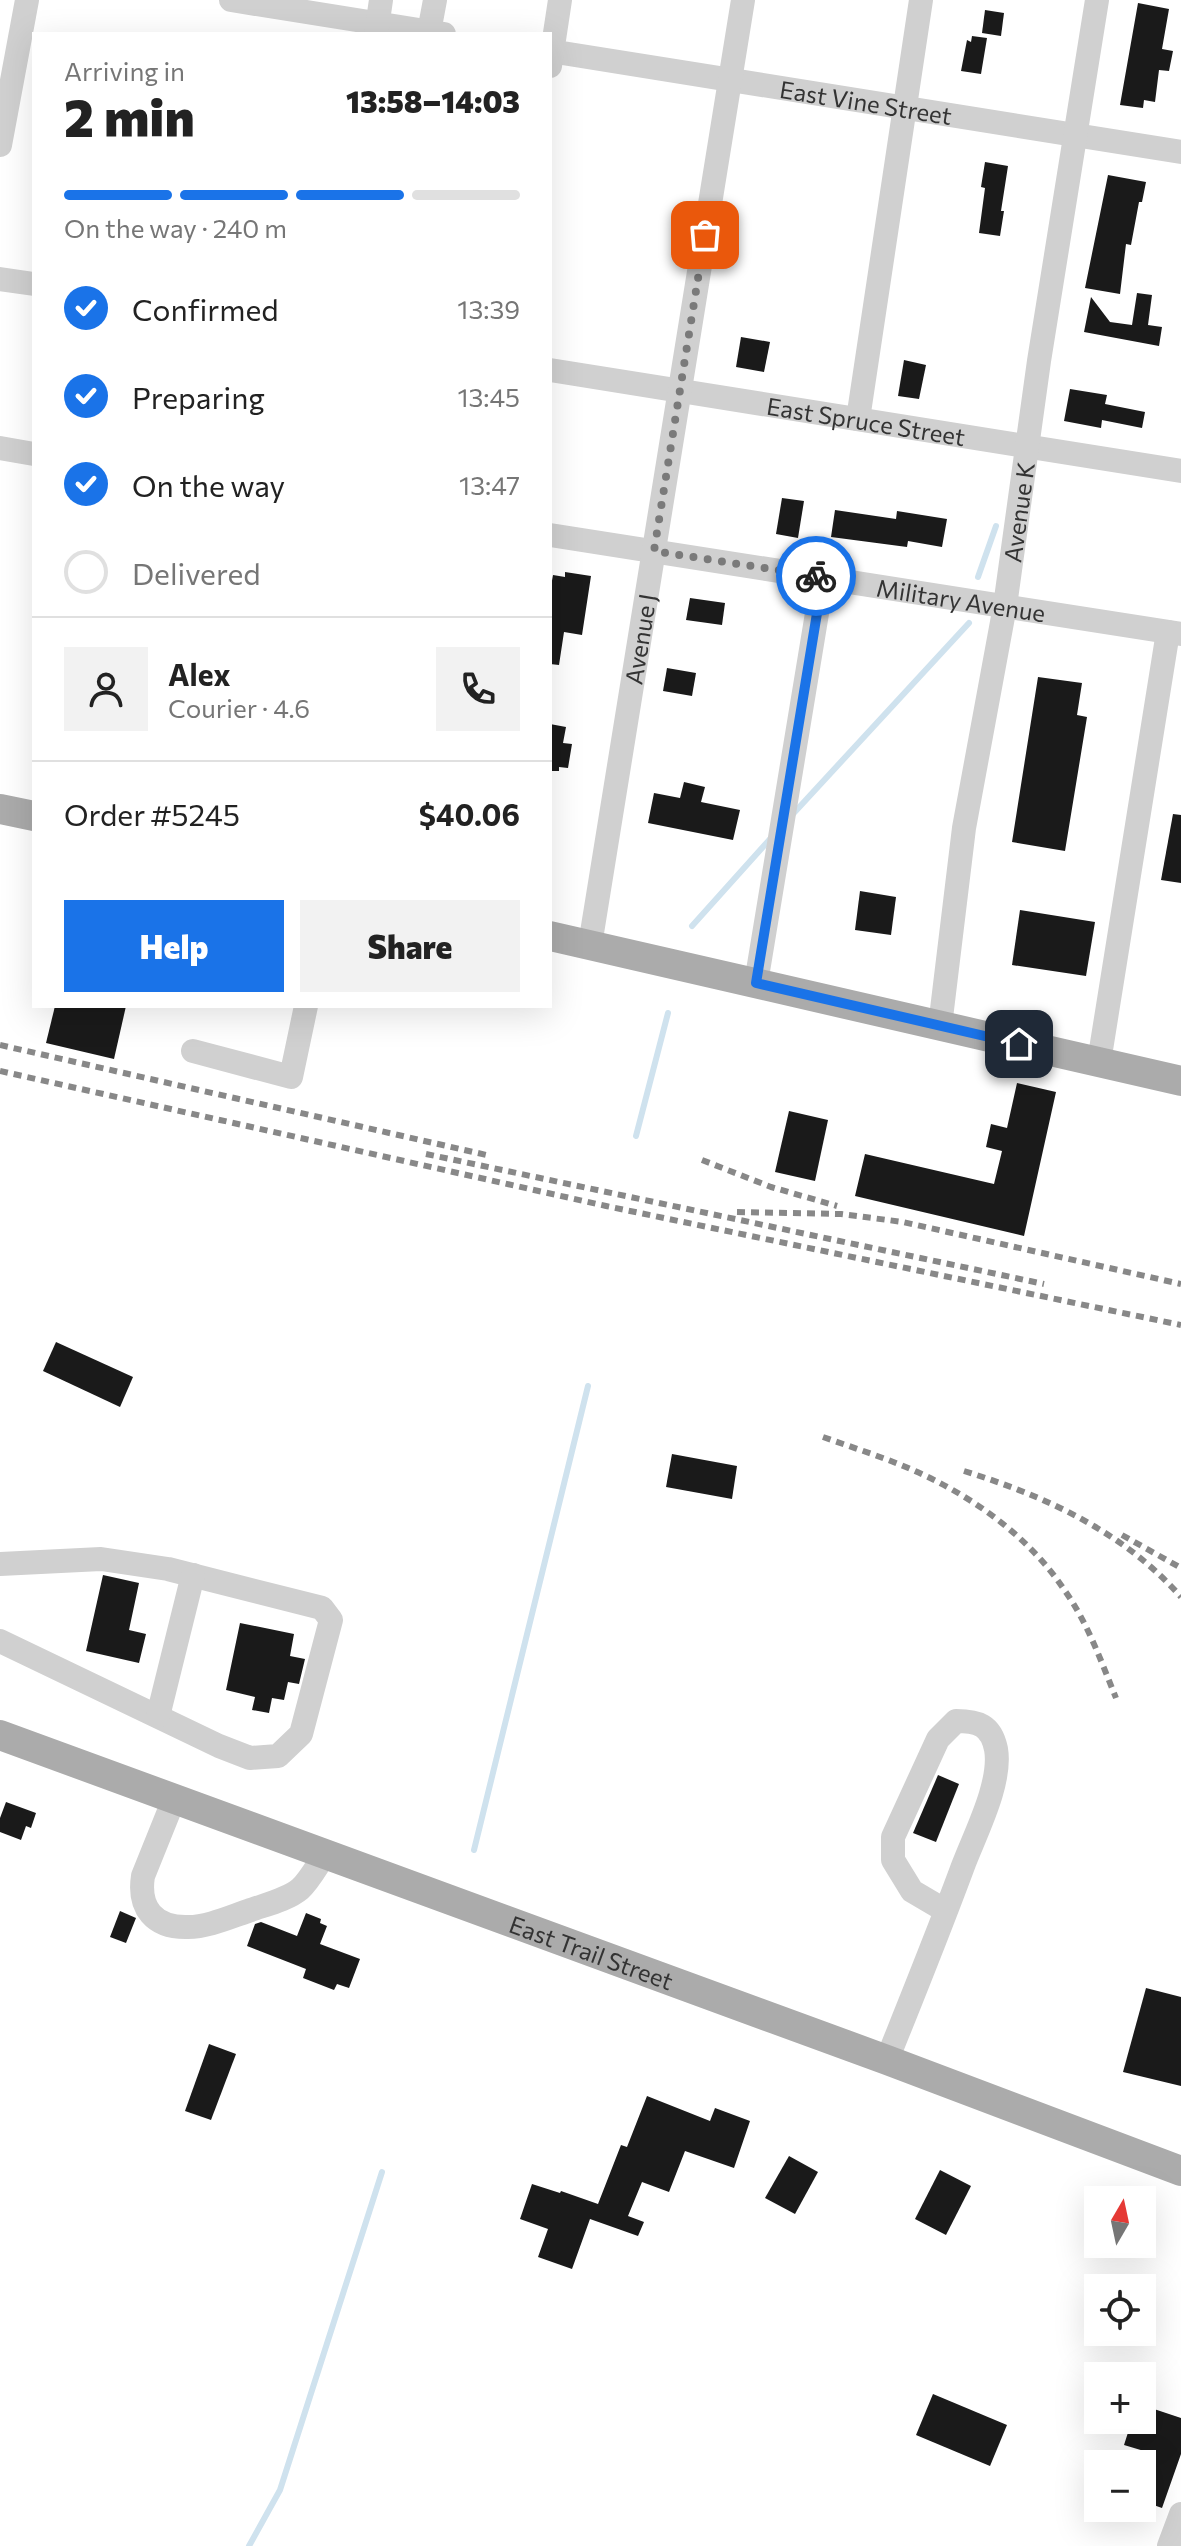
<!DOCTYPE html>
<meta charset="utf-8">
<style>
:root{--surface:#fff;--page:#f2f2f2;--text:#222;--muted:#767676;--line:#e0e0e0;--accent:#1a73e8}
body{margin:0;font-family:Commissioner,sans-serif;background:var(--page);color:var(--text);height:100vh;display:flex;flex-direction:column;font-size:30px;white-space:nowrap}
*{box-sizing:border-box;margin:0}
p{font-size:26px;color:var(--muted)}
.icon{flex:none;width:44px;height:44px;fill:none;stroke:currentColor;stroke-width:2;stroke-linecap:round;stroke-linejoin:round}
.map{position:relative;flex:1;overflow:hidden}
.details{position:absolute;left:32px;top:32px;width:520px;height:976px;display:flex;flex-direction:column;background:var(--surface);border-radius:0px;box-shadow:0 8px 32px #0002}
.details>*{flex:none}
.needle{width:52px;rotate:9deg}
.tools{position:absolute;left:1084px;top:2186px;display:grid;gap:16px}
.tools a{display:grid;place-items:center;width:72px;height:72px;border-radius:0px;background:var(--surface);box-shadow:0 8px 32px #0002;font-size:40px}
.pin{position:absolute;display:grid;place-items:center;width:68px;height:68px;color:#fff;margin:-34px;border-radius:16px;box-shadow:0 4px 12px #0006}
.courier{position:absolute;display:grid;place-items:center;width:80px;height:80px;margin:-40px;border:6px solid #1a73e8;border-radius:50%;background:#fff;color:#222;box-shadow:0 2px 10px #0007}
.summary em{font-style:normal;font-weight:800}
.summary div{display:flex;flex-direction:column-reverse}
.summary{display:flex;align-items:center;justify-content:space-between;height:136px;padding:0 32px}
h1{font-size:52px;font-weight:800;line-height:60px}
.bar{display:grid;grid-template-columns:repeat(4,1fr);gap:12px 8px;align-content:center;height:96px;padding:0 32px}
.bar i{height:10px;border-radius:6px;background:var(--line)}
.bar .selected{background:var(--accent)}
.bar p{grid-column:span 4}
.line{display:flex;align-items:center;gap:20px;padding:0 32px;border-top:2px solid var(--line)}
.line div{flex:1}
.round{display:grid;place-items:center;flex:none;width:84px;height:84px;border-radius:0px;background:var(--page)}
ol{padding:0 32px;list-style:none}
li{display:flex;align-items:center;gap:24px;height:88px}
li p{margin-inline-start:auto}
li .icon{padding:8px;border-radius:50%;background:var(--accent);color:#fff;stroke-width:4}
li:last-child{color:var(--muted)}
li i{width:44px;height:44px;border:4px solid var(--line);border-radius:50%}
.primary-button{display:flex;gap:16px;margin-top:auto;padding:16px 32px}
.primary-button a{flex:1;height:92px;border-radius:0px;background:var(--accent);color:#fff;font-size:32px;font-weight:800;line-height:92px;text-align:center}
.primary-button a+a{background:var(--page);color:var(--text)}
.map>svg:first-child{display:block}
.lines{fill:none;stroke-linecap:round;stroke-linejoin:round}
.stream{stroke:#cfe2ee;stroke-width:6}
.building{fill:#1a1a1a}
.minor{stroke:#d0d0d0;stroke-width:24}
.major{stroke:#ababab;stroke-width:30}
.rail{stroke:#888;stroke-width:6;stroke-dasharray:8 6;stroke-linecap:butt}
.done{stroke:#7a7a7a;stroke-width:8;stroke-dasharray:0 14.4}
.route{stroke:#1a73e8;stroke-width:10}
.labels{text-anchor:middle;dominant-baseline:central;stroke-width:8;stroke-linejoin:round;paint-order:stroke}
.street-label{font-size:24px;fill:#333;stroke:#fff}
</style>
<div class="map">
<svg width="1181" height="2546" viewBox="0 0 1181 2546">
<rect width="100%" height="100%" fill="#fff"/>
<g class="lines">
<g class="stream">
<polyline points="978,577 996,526"/>
<polyline points="792,815 969,623"/>
<polyline points="692,926 771,838"/>
<polyline points="636,1136 668,1013"/>
<polyline points="474,1850 588,1386"/>
<polyline points="249,2546 280,2490 382,2172"/>
</g>
</g>
<g class="building">
<polygon points="1138,3 1169,9 1162,49 1173,51 1169,71 1159,70 1155,102 1144,100 1143,108 1120,105"/>
<polygon points="985,10 1004,13 1001,36 982,33"/>
<polygon points="972,36 987,38 981,74 961,71 967,40 971,42"/>
<polygon points="985,162 1008,166 1001,211 1004,211 1000,236 979,233 985,188 981,187"/>
<polygon points="1108,175 1146,182 1142,202 1139,202 1131,245 1126,244 1120,294 1085,288"/>
<polygon points="1137,293 1152,295 1148,325 1162,327 1159,346 1084,332 1091,297 1110,322 1132,325"/>
<polygon points="741,337 770,342 764,372 736,367"/>
<polygon points="904,360 926,365 919,399 898,396"/>
<polygon points="1070,389 1107,395 1105,404 1145,412 1142,428 1102,420 1101,428 1064,421"/>
<polygon points="782,498 804,501 798,538 776,534"/>
<polygon points="835,510 896,519 897,511 947,519 942,547 908,541 907,547 831,537"/>
<polygon points="565,572 591,576 582,635 564,632 559,665 550,664 550,592 553,575 565,577"/>
<polygon points="690,598 725,603 722,625 686,620"/>
<polygon points="667,668 696,673 692,696 663,691"/>
<polygon points="1038,677 1082,683 1077,715 1087,717 1065,851 1012,842"/>
<polygon points="550,724 566,727 563,743 572,744 568,768 559,767 559,771 550,771"/>
<polygon points="684,782 705,787 701,802 740,810 733,840 648,823 654,793 680,798"/>
<polygon points="1173,814 1181,815 1181,883 1161,880"/>
<polygon points="860,891 896,897 891,935 855,930"/>
<polygon points="1020,910 1095,922 1086,976 1012,965"/>
<polygon points="55,1006 126,1006 114,1059 46,1043"/>
<polygon points="1017,1083 1056,1092 1024,1236 855,1196 865,1154 994,1184 1002,1151 986,1147 991,1124 1007,1128"/>
<polygon points="789,1111 828,1120 815,1181 775,1172"/>
<polygon points="56,1342 133,1377 120,1407 43,1371"/>
<polygon points="672,1454 737,1466 732,1499 666,1487"/>
<polygon points="103,1575 139,1583 129,1630 146,1634 139,1663 86,1651"/>
<polygon points="240,1623 294,1634 290,1656 305,1659 299,1684 288,1682 284,1700 272,1698 269,1713 252,1710 255,1697 226,1690"/>
<polygon points="938,1775 959,1784 936,1842 913,1833"/>
<polygon points="6,1802 36,1813 31,1828 26,1826 21,1840 0,1832 0,1818"/>
<polygon points="120,1911 136,1918 126,1943 110,1937"/>
<polygon points="306,1913 321,1919 320,1923 327,1926 320,1944 360,1959 349,1988 337,1984 334,1990 303,1978 306,1969 247,1946 255,1924 261,1922 297,1936"/>
<polygon points="1146,1988 1181,1997 1181,2086 1123,2072"/>
<polygon points="209,2044 236,2054 211,2120 185,2111"/>
<polygon points="647,2096 710,2121 715,2108 750,2121 734,2168 685,2151 669,2192 642,2182 628,2216 644,2222 638,2236 590,2219 572,2269 538,2257 548,2229 520,2219 532,2184 560,2193 561,2191 598,2204 621,2145 627,2147"/>
<polygon points="789,2156 818,2172 795,2214 765,2198"/>
<polygon points="940,2170 971,2186 946,2235 915,2219"/>
<polygon points="933,2394 1007,2425 990,2466 916,2435"/>
<polygon points="1142,2405 1181,2418 1181,2454 1162,2508 1142,2501 1144,2451 1124,2445 1132,2420 1142,2420"/>
</g>
<g class="lines">
<g class="minor">
<polyline points="231,0 444,34"/>
<polyline points="429,32 435,0"/>
<polyline points="376,34 381,0"/>
<path id="s1" d="M550 51 1181 152"/>
<polyline points="550,66 560,0"/>
<polyline points="0,145 27,0"/>
<polyline points="0,279 34,284"/>
<path id="s2" d="M550 370 1181 471"/>
<polyline points="858,419 921,0"/>
<polyline points="0,448 34,454"/>
<path id="s3" d="M550 535 1181 634"/>
<path id="s4" d="M590 945 743 0"/>
<polyline points="756,983 823,577"/>
<path id="s5" d="M940 1026 964 828 1005 606 1039 361 1097 0"/>
<polyline points="193,1051 291,1077 306,1006"/>
<polyline points="1099,1062 1168,632"/>
<polyline points="0,1564 101,1559 168,1569 322,1608 331,1620 301,1734 278,1756 250,1758 219,1746 0,1641"/>
<polyline points="158,1716 193,1575"/>
<path d="M174 1799 143 1876C138 1908 154 1928 188 1927 208 1927 230 1917 248 1911 264 1905 287 1900 300 1889 310 1880 318 1864 326 1853"/>
<path d="M887 2060C913 1995 939 1931 963 1866 975 1834 1002 1783 996 1749 991 1725 978 1721 956 1721L938 1739 893 1837V1860L912 1891 946 1911"/>
<polyline points="1169,2546 1181,2514"/>
</g>
<g class="major">
<polyline points="0,809 34,816"/>
<polyline points="550,936 1181,1081"/>
<path id="s6" d="M0 1735 887 2060 1181 2171"/>
</g>
<g class="rail">
<polyline points="0,1045 491,1156"/>
<polyline points="0,1071 606,1206 1181,1325"/>
<polyline points="426,1154 1044,1284"/>
<polyline points="702,1160 771,1187 837,1206"/>
<polyline points="737,1212 841,1214 903,1222 1181,1284"/>
<path d="M823 1437C854 1448 886 1458 915 1471 972 1496 1028 1536 1063 1588 1087 1621 1101 1661 1116 1698"/>
<path d="M964 1471C1045 1496 1124 1532 1181 1597"/>
<polyline points="1122,1535 1181,1568"/>
</g>
</g>
<g class="lines">
<polyline class="done" points="705,235 654,551 816,576"/>
<polyline class="route" points="816,576 823,577 756,983 1019,1044"/>
</g>
<g class="labels">
<g class="street-label">
<text stroke="none"><textPath href="#s1" startOffset="320">East Vine Street</textPath></text>
<text stroke="none"><textPath href="#s2" startOffset="320">East Spruce Street</textPath></text>
<text stroke="none"><textPath href="#s5" startOffset="520">Avenue K</textPath></text>
<text stroke="none"><textPath href="#s3" startOffset="416">Military Avenue</textPath></text>
<text stroke="none"><textPath href="#s4" startOffset="310">Avenue J</textPath></text>
<text stroke="none"><textPath href="#s6" startOffset="630">East Trail Street</textPath></text>
</g>
</g>
</svg>
<div class="tools">
<a><svg class="needle" viewBox="-14 -14 28 28"><path d="M0-13l5 13h-10z" fill="#e53935"/><path d="M0 13l5-13h-10z" fill="#767676"/></svg></a>
<a><svg class="icon" aria-label="locate" viewBox="0 0 24 24"><circle cx="12" cy="12" r="6"/><path d="M12 2v4M12 18v4M2 12h4M18 12h4"/></svg></a>
<a>+</a>
<a>−</a>
</div>
<div class="pin" style="left:705px;top:235px;background:#ea580c"><svg class="icon" aria-label="bag" viewBox="0 0 24 24"><path d="M5 8h14l-1 12H6zM9 8a3 3 0 0 1 6 0"/></svg></div>
<div class="pin" style="left:1019px;top:1044px;background:#1f2937"><svg class="icon" aria-label="home" viewBox="0 0 24 24"><path d="M3 11l9-7 9 7M6 9v11h12V9"/></svg></div>
<div class="courier" style="left:816px;top:576px"><svg class="icon" aria-label="bike" viewBox="0 0 24 24"><circle cx="6" cy="16" r="4"/><circle cx="18" cy="16" r="4"/><path d="M6 16l4-8h5l3 8M10 8l3 8H6M13 5h3"/></svg></div>
<section class="details">
<div class="summary"><div><h1>2 min</h1><p>Arriving in</p></div><em>13:58–14:03</em></div>
<div class="bar"><i class="selected"></i><i class="selected"></i><i class="selected"></i><i></i><p>On the way · 240 m</p></div>
<ol>
<li><svg class="icon" aria-label="check" viewBox="0 0 24 24"><path d="M5 12l5 5 9-10"/></svg>Confirmed<p>13:39</p></li>
<li><svg class="icon" aria-label="check" viewBox="0 0 24 24"><path d="M5 12l5 5 9-10"/></svg>Preparing<p>13:45</p></li>
<li><svg class="icon" aria-label="check" viewBox="0 0 24 24"><path d="M5 12l5 5 9-10"/></svg>On the way<p>13:47</p></li>
<li><i></i>Delivered</li>
</ol>
<div class="line" style="height:144px"><a class="round"><svg class="icon" aria-label="person" viewBox="0 0 24 24"><circle cx="12" cy="8" r="4"/><path d="M4 21q1-7 8-7t8 7"/></svg></a><div><b>Alex</b><p>Courier · 4.6</p></div><a class="round"><svg class="icon" aria-label="phone" viewBox="0 0 24 24"><path d="M5 4h4l2 5-3 2q2 4 5 5l2-3 5 2v4C11 20 4 13 5 4z"/></svg></a></div>
<div class="line" style="height:104px"><div>Order #5245</div><b>$40.06</b></div>
<div class="primary-button"><a>Help</a><a>Share</a></div>
</section>
</div>
